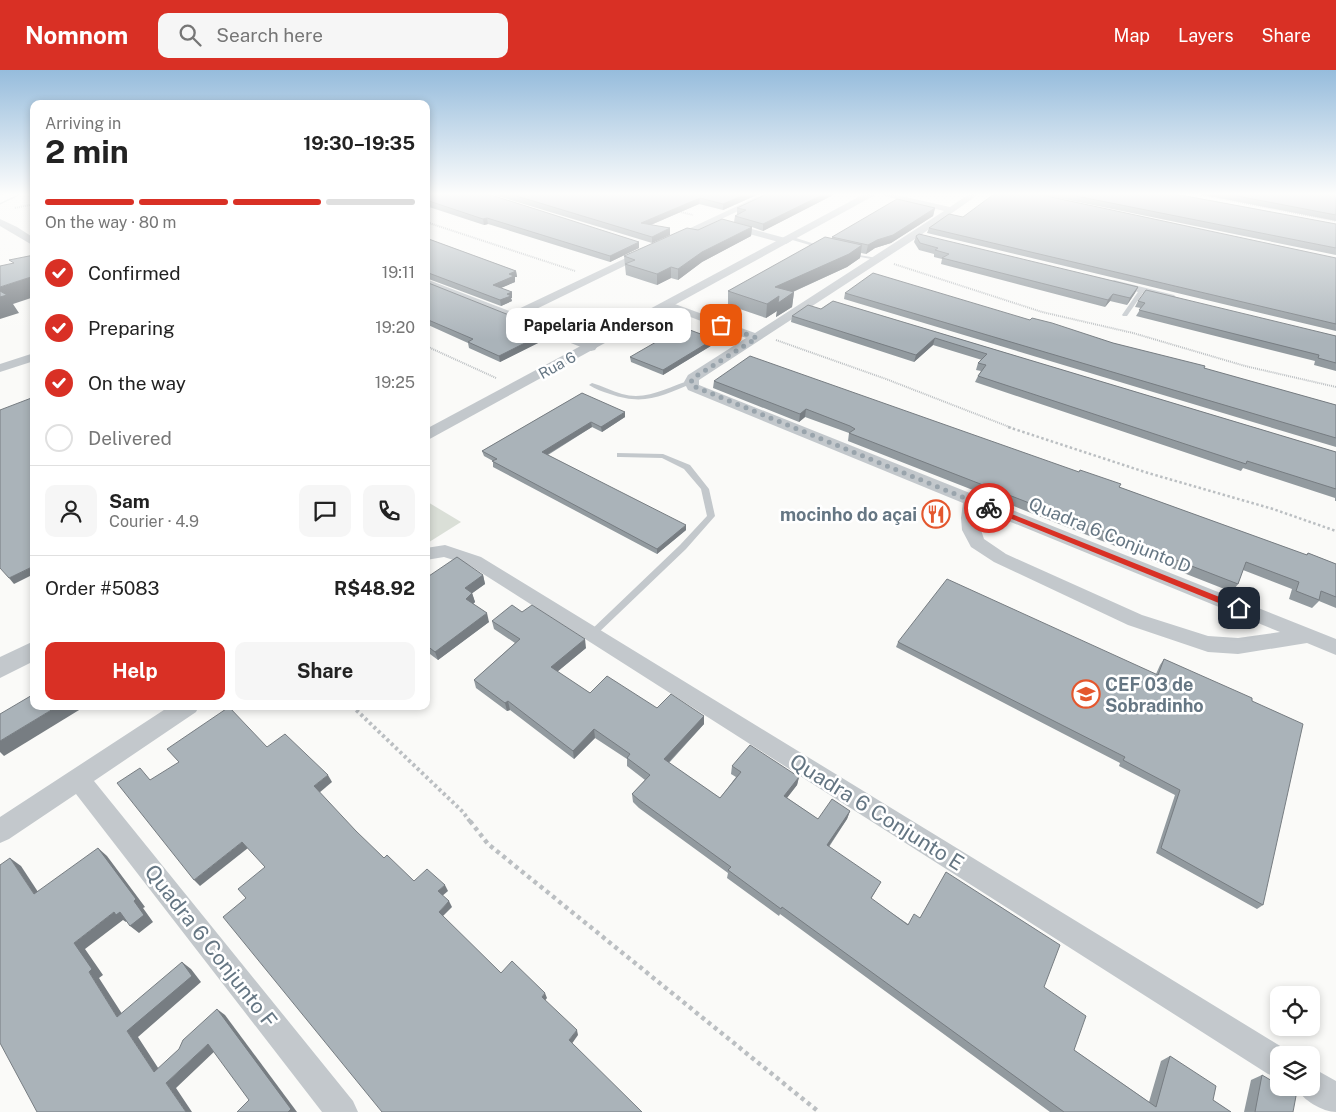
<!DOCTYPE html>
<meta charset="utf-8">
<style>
:root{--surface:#fff;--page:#f6f6f6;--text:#222;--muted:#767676;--line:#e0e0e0;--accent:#d93025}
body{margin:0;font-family:"Public Sans",sans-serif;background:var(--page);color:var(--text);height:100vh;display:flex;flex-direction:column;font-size:19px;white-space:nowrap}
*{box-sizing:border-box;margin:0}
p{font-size:16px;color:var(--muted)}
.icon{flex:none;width:28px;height:28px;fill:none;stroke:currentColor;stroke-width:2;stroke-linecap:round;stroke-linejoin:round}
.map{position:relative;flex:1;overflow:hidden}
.sheet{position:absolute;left:30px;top:30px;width:400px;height:610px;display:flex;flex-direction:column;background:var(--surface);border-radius:10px;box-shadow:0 2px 8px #0003}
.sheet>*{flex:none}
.tools{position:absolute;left:1270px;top:916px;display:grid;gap:10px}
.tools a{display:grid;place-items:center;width:50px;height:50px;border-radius:10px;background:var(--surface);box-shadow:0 2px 8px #0003;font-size:25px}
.pin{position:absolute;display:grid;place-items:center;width:42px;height:42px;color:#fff;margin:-21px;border-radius:10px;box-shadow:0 2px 8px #0006}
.courier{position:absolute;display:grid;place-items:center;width:50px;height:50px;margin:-25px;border:4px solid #d93025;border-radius:50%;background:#fff;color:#222;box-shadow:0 1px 6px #0007}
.bubble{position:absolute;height:35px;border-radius:10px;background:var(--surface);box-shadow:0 2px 8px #0003;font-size:16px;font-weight:700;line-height:35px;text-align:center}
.summary em{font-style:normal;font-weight:700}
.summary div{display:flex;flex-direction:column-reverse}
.summary{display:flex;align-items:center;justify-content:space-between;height:85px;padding:0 15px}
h1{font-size:32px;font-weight:700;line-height:38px}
.bar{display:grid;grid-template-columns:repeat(4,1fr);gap:8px 5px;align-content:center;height:60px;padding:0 15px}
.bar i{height:6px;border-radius:4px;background:var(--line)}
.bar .selected{background:var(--accent)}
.bar p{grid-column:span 4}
.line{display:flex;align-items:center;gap:12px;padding:0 15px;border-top:1px solid var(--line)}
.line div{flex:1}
.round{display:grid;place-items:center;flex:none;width:52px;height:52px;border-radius:10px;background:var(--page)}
ol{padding:0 15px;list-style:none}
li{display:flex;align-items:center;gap:15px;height:55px}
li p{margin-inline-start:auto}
li .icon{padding:5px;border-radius:50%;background:var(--accent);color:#fff;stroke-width:4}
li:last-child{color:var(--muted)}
li i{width:28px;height:28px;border:2px solid var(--line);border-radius:50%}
.primary-button{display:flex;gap:10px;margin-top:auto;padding:10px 15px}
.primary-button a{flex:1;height:58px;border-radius:10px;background:var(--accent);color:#fff;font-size:20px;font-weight:700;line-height:58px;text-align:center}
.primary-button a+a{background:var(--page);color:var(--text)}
header{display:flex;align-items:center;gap:30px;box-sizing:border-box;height:70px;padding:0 25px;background:var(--accent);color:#fff}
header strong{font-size:24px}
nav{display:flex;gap:28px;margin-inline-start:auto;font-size:18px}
.search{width:350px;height:45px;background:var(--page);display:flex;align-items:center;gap:12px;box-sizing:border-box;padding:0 18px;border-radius:10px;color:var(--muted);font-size:19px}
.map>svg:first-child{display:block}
.green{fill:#dadfd7}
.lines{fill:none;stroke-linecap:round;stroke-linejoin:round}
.secondary-casing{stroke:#b3babf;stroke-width:3}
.path-far3{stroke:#bbbfc2;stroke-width:2;stroke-dasharray:1 1;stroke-linecap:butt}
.path-far2{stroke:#bbbfc2;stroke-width:2.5;stroke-dasharray:2.5 2.5;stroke-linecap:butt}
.path-far1{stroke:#bbbfc2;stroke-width:4;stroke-dasharray:3 3;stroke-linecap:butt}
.path{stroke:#bbbfc2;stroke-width:4.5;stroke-dasharray:4 4;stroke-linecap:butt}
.service{fill:#c3c8cc;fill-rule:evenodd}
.minor{fill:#c3c8cc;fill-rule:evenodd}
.tertiary{fill:#c3c8cc;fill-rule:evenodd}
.secondary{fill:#fff;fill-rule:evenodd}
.wall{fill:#929a9f}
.shaded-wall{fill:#777d82}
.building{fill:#aab3b9;stroke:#777d82}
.route{fill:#d93025}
.done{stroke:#99a4ac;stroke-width:5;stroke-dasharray:0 9}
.labels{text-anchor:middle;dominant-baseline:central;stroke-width:5;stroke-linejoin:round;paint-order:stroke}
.far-street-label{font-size:15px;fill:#657683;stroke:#fff}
.poi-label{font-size:18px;font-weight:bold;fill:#657683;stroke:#fff;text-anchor:end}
.street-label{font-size:18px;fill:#657683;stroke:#fff}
.near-street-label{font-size:21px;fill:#657683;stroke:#fff}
</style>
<header>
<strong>Nomnom</strong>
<div class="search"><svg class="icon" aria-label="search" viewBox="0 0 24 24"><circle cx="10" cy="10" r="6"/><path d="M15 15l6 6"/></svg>Search here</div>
<nav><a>Map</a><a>Layers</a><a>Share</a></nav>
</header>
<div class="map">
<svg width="1336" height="1042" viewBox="0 0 1336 1042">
<rect width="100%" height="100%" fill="#fafaf8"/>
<polygon class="green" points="426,431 461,452 426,474"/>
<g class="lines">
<g class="secondary-casing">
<polygon id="secondary" points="19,124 0,133 0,125"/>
</g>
<g class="path-far3">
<polyline points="1197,124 1336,151"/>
<polyline points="15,138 34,134"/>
<polyline points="677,141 693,145"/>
<polyline points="426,152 575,201"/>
<polyline points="894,194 1042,242 1133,263 1245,296 1336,317"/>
<polyline points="776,270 886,309 1012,358"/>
<polyline points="426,276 496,308"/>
</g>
<polyline class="path-far2" points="1008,357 1148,403 1273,439 1336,461"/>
<polyline class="path-far1" points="352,636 463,742 471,753"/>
<polyline class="path" points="470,751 488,774 819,1042"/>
<g class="service">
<polygon points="789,167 793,167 824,177 820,178 789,169"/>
<polygon points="847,183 877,188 879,189 877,190 849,185 847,185"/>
<polygon points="1140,219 1145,220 1127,246 1123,246 1122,245"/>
<path d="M691 310 693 311V313C662 326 644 336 610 324 603 322 595 319 589 315L592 313C602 316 612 321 622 324 647 331 668 317 691 310Z"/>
<polygon points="617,383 663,384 690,395 709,419 715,446 686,479 595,566 589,566 587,564 589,562 680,475 707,446 701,419 684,399 662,388 620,387 617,387"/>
</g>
<g class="minor">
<polygon points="763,124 774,124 675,171 667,169"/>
<path d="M877 124H892L950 137 969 124H979L918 167 699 310V315L1336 569V585L1307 573 1238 584 1208 582 1128 555 994 492 971 477 962 460 961 448 963 433 688 320 684 312 688 305 746 268 664 237V233H672L755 263 944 141ZM979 439 1280 562 1238 568 1208 566 1142 545 1006 484 984 469 977 448Z"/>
<polygon points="0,149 17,157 34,168 34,176 0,156"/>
<polygon points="726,152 789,169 791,171 786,174 723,157 721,155"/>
<polygon points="647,178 651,179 651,183 522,246 595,274 597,277 595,280 591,281 426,216 426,209 512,242"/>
<polygon points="1114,210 1174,225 1176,227 1170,230 1110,215 1109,213"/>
<polygon points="34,283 34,291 0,302 0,294"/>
<polygon points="445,475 481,487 1290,982 1291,985 1279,985 1279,1008 1268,1004 469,495 444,487 426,490 426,478"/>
<polygon points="170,636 199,636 196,642 94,711 353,1031 358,1042 322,1042 76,724 9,769 0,773 0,747"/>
<path d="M1311 997 1336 1011V1042C1323 1042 1302 1030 1297 1018H1311Z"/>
</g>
<g class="tertiary">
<polygon points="864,124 877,124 426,371 426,359"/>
<polygon points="34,571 34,591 0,608 0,587"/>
</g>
<use href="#secondary" class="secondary"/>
</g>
<g class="wall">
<polygon points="426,124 639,172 639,178 610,192 488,154 484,155 426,136"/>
<polygon points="491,124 759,124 723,140 699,134 651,155 670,158 670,165 652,173"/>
<polygon points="767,124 835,124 763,161 752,157 751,166 702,192 678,210 671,208 657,215 626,205 624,186 698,160 734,152 735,146 738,144 737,144 737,138"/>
<polygon points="1039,124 1175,124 1336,154 1336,185"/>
<polygon points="1199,124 1329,124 1336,125 1336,151"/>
<polygon points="935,138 933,146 891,173 875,178 866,184 861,183 860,188 847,197 793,222 794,222 792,237 776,247 777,241 766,248 728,235 728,221 832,168 832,167"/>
<polygon points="929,158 1336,234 1336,261 927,163"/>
<polygon points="916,166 1138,217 1135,223 1127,235 1110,231 1105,237 941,194 942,189 934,187 934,184 919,180 914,172"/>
<polygon points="426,168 516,201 517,207 515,207 515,212 500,218 512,222 512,228 511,228 512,231 501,236 426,208"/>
<polygon points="426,212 550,267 500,292 469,278 468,273 426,254"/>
<polygon points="845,223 1030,250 1336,335 1336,377 844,229"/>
<polygon points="833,231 1336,382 1336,431 1335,431 1335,428 1243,398 1241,401 975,312 978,306 981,301 976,300 978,293 982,290 933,275 914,292 791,252 792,246 821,239"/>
<polygon points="1138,231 1336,266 1336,301 1314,295 1315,291 1136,246 1141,238 1135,237"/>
<polygon points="714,269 714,274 663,305 631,292 630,287"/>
<polygon points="714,311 1119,417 1306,485 1308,483 1336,494 1336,538 1319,531 1312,538 1289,529 1292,519 1243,500 1238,514 1232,522 848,371 849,363 805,347 799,352 713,318"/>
<polygon points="582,323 625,347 602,362 592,357 548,385 686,460 657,484 493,397 493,391 484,386 482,381"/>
<polygon points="483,505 485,514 472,523 475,532 473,534 489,552 438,590 426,581 426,508"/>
<polygon points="522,542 586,578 557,602 590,623 657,638 704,646 704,654 669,693 720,728 736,707 731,704 732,696 799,707 797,715 787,728 818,749 850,741 847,749 829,777 877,819 871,829 908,854 919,848 1044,917 1074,980 1149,1032 1161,991 1170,986 1213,1030 1231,1042 1050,1042 780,844 779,846 727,808 728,803 639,738 633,732 632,724 645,710 627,696 627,689 595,668 574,689 510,640 507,641 476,618 474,610 515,573 494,559 492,551"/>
<polygon points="898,572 1156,604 1160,595 1164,589 1252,631 1263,835 1257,839 1156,783 1175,725 1119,696 1120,693 896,577"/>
<polygon points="1262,1005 1293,1042 1244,1042 1251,1010"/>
</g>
<g class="shaded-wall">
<polygon points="746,124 759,124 723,140 723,134"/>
<polygon points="824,124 835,124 763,161 763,154"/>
<polygon points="700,128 699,134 641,159 641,153"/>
<polygon points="935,138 933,146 891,173 875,178 866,184 868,175 877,170"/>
<polygon points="487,148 488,154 484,155 483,149"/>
<polygon points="752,157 751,166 702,192 678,210 678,199 702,182"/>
<polygon points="670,158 670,165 652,173 652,167"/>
<polygon points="639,172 639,178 610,192 610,186"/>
<polygon points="862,175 860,188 847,197 779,228 794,222 792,237 776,247 777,241 766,248 767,234 775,217"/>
<polygon points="671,197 671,208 657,215 657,204"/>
<polygon points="516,201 517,207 515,207 515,212 494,221 493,215 509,204"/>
<polygon points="34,206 34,227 13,234 19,243 0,249 0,217"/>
<polygon points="1138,217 1135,223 1127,235 1130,228"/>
<polygon points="512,222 512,228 511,228 512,231 501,236 500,230 507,224"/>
<polygon points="1113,224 1110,231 1105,237 1108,230"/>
<polygon points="549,261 550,267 500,292 499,286"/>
<polygon points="935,268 933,275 914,292 916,285"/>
<polygon points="714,269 714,274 663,305 663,300"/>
<polygon points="806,339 805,347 799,352 800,344"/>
<polygon points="625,342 625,347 602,362 601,357"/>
<polygon points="591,352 592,357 543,387 542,382"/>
<polygon points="686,455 686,460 657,484 657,479"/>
<polygon points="34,496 34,504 14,514 9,508"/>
<polygon points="483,505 485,514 467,527 465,518"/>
<polygon points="472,523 475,532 469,538 466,529"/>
<polygon points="487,543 489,552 438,590 435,582"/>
<polygon points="585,569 586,578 552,606 551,597"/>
<polygon points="508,631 510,640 507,641 505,633"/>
<polygon points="58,636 83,636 84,637 4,686 0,682 0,671"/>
<polygon points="704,646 704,654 664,697 664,689"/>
<polygon points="594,659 595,668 574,689 573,681"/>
<polygon points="328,705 332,712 319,723 314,716"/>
<polygon points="799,707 797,715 782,734 784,726"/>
<polygon points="850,741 847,749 824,783 827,775"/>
<polygon points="242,772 248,778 200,816 194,810"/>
<polygon points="98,778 107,786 145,837 143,838 153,852 139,863 130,856"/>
<polygon points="10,788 21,796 44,831 34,824"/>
<polygon points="445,815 448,821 441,827 438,821"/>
<polygon points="449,831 452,837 442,847 439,842"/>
<polygon points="114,842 120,842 129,849 126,852 123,850 85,879 103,905 99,908 128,953 117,947 89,902 74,873"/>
<polygon points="182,892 191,899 201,912 138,967 164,1007 154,1002 127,961"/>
<polygon points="545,923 547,928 544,932 542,927"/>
<polygon points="217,939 225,945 297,1042 288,1042"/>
<polygon points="577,960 578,965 571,975 569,970"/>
<polygon points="208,974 217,979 176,1018 192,1042 186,1042 166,1013"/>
</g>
<g class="building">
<polygon points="426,124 488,124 639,172 610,186 487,148 483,149 426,130"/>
<polygon points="510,124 746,124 723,134 700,128 641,153 670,158 652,167"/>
<polygon points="767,124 824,124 763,154 735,146 746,140 737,138"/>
<polygon points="994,124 1037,124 1336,188 1336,254 929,158 949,144 963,147"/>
<polygon points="1066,124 1175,124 1336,154 1336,178"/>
<polygon points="1227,124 1329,124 1336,125 1336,145"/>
<polygon points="897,129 935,138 893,165 877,170 868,175 832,167"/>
<polygon points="722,149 752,157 702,182 678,199 671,197 657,204 625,194 635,190 624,186 687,158 698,160"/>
<polygon points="919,164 1138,217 1130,228 1113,224 1108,230 942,188 949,184 935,180 938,178 920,173 916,166"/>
<polygon points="825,167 862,175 849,184 775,217 794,222 778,233 779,226 767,234 728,221"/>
<polygon points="426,168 516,201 509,204 514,206 493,215 512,222 507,224 511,226 500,230 426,202"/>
<polygon points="34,185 34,206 0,217 0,196 14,193 9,190"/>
<polygon points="873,203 1030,250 1032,248 1052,253 1113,273 1205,296 1204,298 1336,335 1336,368 845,223"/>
<polygon points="426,212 549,261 499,286 468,272 473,269 426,249"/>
<polygon points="1146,220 1336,266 1336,293 1318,288 1319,285 1139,240 1145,233 1138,231"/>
<polygon points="0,221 7,225 0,227"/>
<polygon points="833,231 1336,382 1336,419 1247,391 1246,394 978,306 986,295 978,293 987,284 935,268 916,285 792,246 808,235 821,239"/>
<polygon points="682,257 714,269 663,300 630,287"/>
<polygon points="750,286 1079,402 1080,400 1121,414 1119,417 1307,485 1308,483 1336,494 1336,527 1321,521 1319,530 1296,521 1299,512 1246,492 1238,514 849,363 855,359 850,356 806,339 800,344 714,311"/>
<polygon points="582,323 625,342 601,357 591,352 542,382 686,455 657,479 492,391 497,389 482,381"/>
<polygon points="34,327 34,496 9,508 0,498 0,340"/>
<polygon points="457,487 483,505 465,518 472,523 466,529 487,543 435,582 426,575 426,508"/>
<polygon points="947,509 1158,605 1164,589 1252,628 1252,631 1303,654 1263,835 1161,778 1180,720 1123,690 1125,687 898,572"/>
<polygon points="512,535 522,542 532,535 585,569 551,597 590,623 607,606 657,638 671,624 704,646 664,689 720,728 741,702 732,696 750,675 799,707 784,726 818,749 832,729 850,741 827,775 881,812 871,828 908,855 914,844 920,848 946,802 1060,875 1044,917 1086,946 1074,980 1156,1037 1170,986 1216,1016 1213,1030 1231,1042 1064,1042 782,837 781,839 728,800 731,797 639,730 632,724 650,705 627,688 630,684 594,659 573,681 508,631 505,633 474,610 520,569 492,551"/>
<polygon points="34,624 34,636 58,636 0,671 0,644"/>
<polygon points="229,637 267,677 285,664 328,705 314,716 356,761 384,788 387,785 414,811 427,799 445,815 438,821 449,831 439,842 501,903 512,891 545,923 542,927 577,960 569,970 642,1042 382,1042 223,847 246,828 238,819 265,797 242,772 194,810 117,713 140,698 150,710 179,692 167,679"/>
<polygon points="98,778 136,829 134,831 144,845 130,856 120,842 116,845 114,842 74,873 92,899 89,902 117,947 182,892 192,906 127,961 154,1002 179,979 183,970 217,939 291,1039 288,1042 237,1042 249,1030 208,974 166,1013 186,1042 37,1042 0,973 0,795 10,788 34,824"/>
<polygon points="1262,1005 1279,1015 1279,1018 1282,1018 1296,1026 1293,1042 1255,1042"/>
</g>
<linearGradient id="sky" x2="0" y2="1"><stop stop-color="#96bcdc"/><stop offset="0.46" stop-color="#fdfdfc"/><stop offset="1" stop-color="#fdfdfc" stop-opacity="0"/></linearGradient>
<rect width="1336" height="270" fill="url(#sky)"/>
<polygon class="route" points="989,435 1242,536 1243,538 1236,540 987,439 986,438"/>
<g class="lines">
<polyline class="done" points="721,255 757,268 693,308 691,312 693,316 989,438"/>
</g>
<defs>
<g id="restaurant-ring" transform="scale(1.4375)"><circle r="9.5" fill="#fff" stroke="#e4572e" stroke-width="1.5"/><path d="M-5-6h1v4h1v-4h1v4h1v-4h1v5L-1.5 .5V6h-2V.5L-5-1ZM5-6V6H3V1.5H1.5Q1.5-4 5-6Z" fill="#e4572e"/></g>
<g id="school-ring" transform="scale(1.4375)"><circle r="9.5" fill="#fff" stroke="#e4572e" stroke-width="1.5"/><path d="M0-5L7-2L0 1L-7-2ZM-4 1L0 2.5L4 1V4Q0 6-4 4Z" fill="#e4572e"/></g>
</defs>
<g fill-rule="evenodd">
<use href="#restaurant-ring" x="936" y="444"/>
<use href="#school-ring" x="1086" y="624"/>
</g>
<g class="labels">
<g class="far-street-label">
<text transform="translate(557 295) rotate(-29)">Rua 6</text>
</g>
<g class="poi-label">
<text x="917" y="444">mocinho do açai</text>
<text x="1105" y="614" text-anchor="start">CEF 03 de<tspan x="1105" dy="21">Sobradinho</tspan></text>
</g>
<g class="street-label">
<text transform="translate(1110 465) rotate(22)">Quadra 6 Conjunto D</text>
</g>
<g class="near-street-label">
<text transform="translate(877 742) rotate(32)">Quadra 6 Conjunto E</text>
<text transform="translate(211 876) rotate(52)">Quadra 6 Conjunto F</text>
</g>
</g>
</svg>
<div class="tools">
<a><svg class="icon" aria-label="locate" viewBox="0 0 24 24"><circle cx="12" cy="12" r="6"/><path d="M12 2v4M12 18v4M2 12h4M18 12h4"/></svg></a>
<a><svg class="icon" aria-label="layers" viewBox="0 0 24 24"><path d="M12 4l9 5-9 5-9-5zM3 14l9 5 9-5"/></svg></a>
</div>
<div class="pin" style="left:721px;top:255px;background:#ea580c"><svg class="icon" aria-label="bag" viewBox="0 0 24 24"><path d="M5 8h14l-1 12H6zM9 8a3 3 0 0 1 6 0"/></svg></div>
<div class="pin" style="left:1239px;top:538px;background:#1f2937"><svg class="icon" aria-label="home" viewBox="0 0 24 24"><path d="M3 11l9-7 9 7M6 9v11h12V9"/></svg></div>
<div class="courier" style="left:989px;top:438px"><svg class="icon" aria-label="bike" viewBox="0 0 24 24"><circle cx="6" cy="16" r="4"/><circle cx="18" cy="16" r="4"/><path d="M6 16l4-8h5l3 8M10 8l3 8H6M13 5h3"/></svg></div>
<div class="bubble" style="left:506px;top:238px;width:185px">Papelaria Anderson</div>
<section class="sheet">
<div class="summary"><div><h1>2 min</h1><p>Arriving in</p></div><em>19:30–19:35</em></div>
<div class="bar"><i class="selected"></i><i class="selected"></i><i class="selected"></i><i></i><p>On the way · 80 m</p></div>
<ol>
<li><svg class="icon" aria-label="check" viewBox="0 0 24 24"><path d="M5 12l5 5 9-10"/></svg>Confirmed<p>19:11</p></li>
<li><svg class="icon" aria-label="check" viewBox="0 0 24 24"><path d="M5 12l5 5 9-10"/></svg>Preparing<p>19:20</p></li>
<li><svg class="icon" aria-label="check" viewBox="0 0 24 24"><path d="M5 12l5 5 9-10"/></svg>On the way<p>19:25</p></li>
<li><i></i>Delivered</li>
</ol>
<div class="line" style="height:90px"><a class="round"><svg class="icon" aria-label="person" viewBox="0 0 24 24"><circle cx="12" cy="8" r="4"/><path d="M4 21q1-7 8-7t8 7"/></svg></a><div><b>Sam</b><p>Courier · 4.9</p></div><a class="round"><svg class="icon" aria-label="chat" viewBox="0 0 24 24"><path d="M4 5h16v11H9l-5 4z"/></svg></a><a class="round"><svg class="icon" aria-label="phone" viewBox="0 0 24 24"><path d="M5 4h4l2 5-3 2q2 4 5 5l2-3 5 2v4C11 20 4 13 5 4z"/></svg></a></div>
<div class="line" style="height:65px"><div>Order #5083</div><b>R$48.92</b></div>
<div class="primary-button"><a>Help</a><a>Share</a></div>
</section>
</div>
